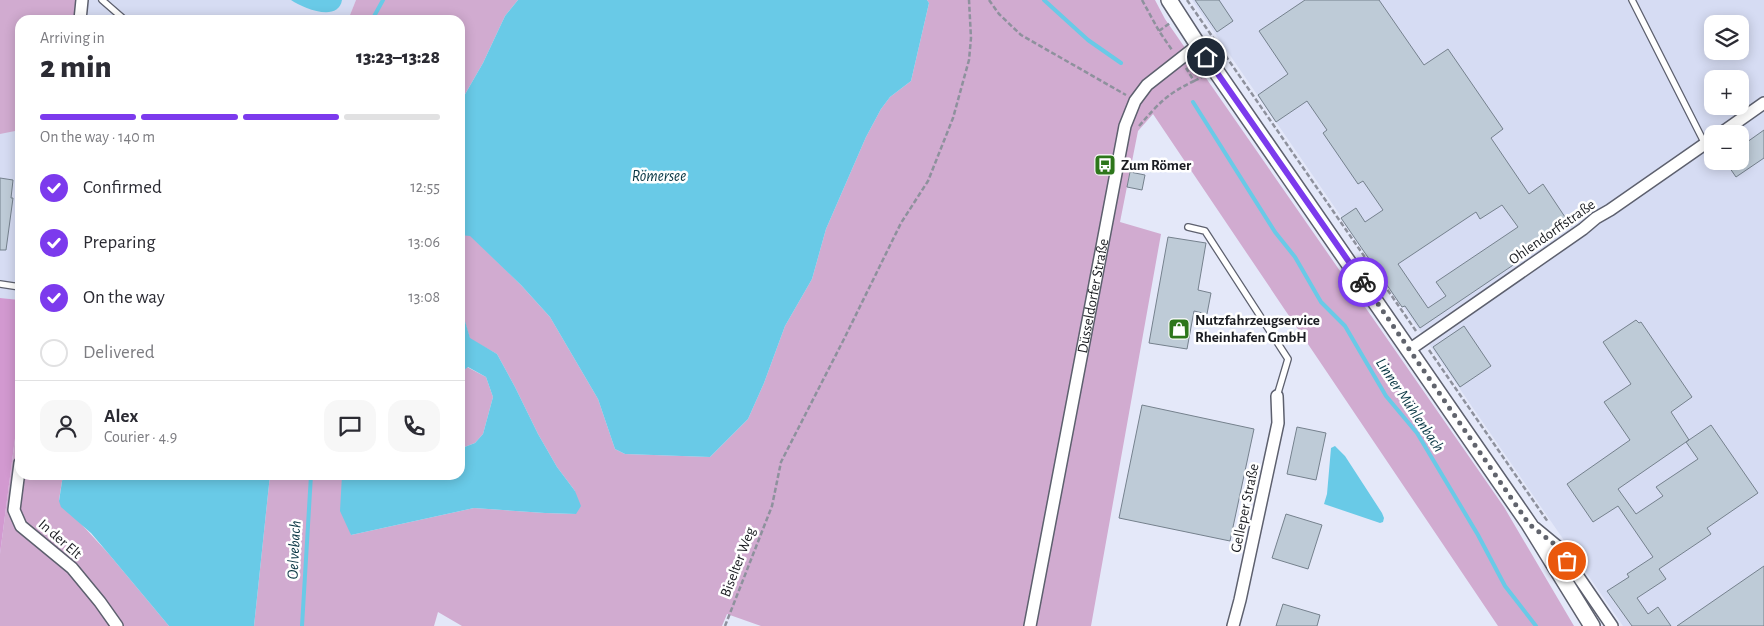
<!DOCTYPE html>
<meta charset="utf-8">
<style>
:root{--surface:#fff;--page:#f7f7f7;--text:#2b2b33;--muted:#7c7c81;--line:#e1e1e2;--accent:#7c3aed}
body{margin:0;font-family:"Alegreya Sans",sans-serif;background:var(--page);color:var(--text);height:100vh;display:flex;flex-direction:column;font-size:19px;white-space:nowrap}
*{box-sizing:border-box;margin:0}
p{font-size:16px;color:var(--muted)}
.icon{flex:none;width:28px;height:28px;fill:none;stroke:currentColor;stroke-width:2;stroke-linecap:round;stroke-linejoin:round}
.map{position:relative;flex:1;overflow:hidden}
.details{position:absolute;left:15px;top:15px;width:450px;height:465px;display:flex;flex-direction:column;background:var(--surface);border-radius:15px;box-shadow:0 2px 12px #0003}
.details>*{flex:none}
.buttons{position:absolute;left:1704px;top:15px;display:grid;gap:10px}
.buttons a{display:grid;place-items:center;width:45px;height:45px;border-radius:10px;background:var(--surface);box-shadow:0 2px 12px #0003;font-size:25px}
.pin{position:absolute;display:grid;place-items:center;width:42px;height:42px;color:#fff;margin:-21px;border:2px solid #fff;border-radius:50%;box-shadow:0 1px 5px #0007}
.courier{position:absolute;display:grid;place-items:center;width:50px;height:50px;margin:-25px;border:4px solid #7c3aed;border-radius:50%;background:#fff;color:#222;box-shadow:0 1px 6px #0007}
.head em{font-style:normal;font-weight:800}
.head div{display:flex;flex-direction:column-reverse}
.head{display:flex;align-items:center;justify-content:space-between;height:85px;padding:0 25px}
h1{font-size:32px;font-weight:800;line-height:38px}
.bar{display:grid;grid-template-columns:repeat(4,1fr);gap:8px 5px;align-content:center;height:60px;padding:0 25px}
.bar i{height:6px;border-radius:4px;background:var(--line)}
.bar .current{background:var(--accent)}
.bar p{grid-column:span 4}
.line{display:flex;align-items:center;gap:12px;padding:0 25px;border-top:1px solid var(--line)}
.line div{flex:1}
.round{display:grid;place-items:center;flex:none;width:52px;height:52px;border-radius:15px;background:var(--page)}
ol{padding:0 25px;list-style:none}
li{display:flex;align-items:center;gap:15px;height:55px}
li p{margin-inline-start:auto}
li .icon{padding:5px;border-radius:50%;background:var(--accent);color:#fff;stroke-width:4}
li:last-child{color:var(--muted)}
li i{width:28px;height:28px;border:2px solid var(--line);border-radius:50%}
.map>svg:first-child{display:block}
.built{fill:#d6dcf3;fill-rule:evenodd}
.green{fill:#d1abd0}
.forest{fill:#d299d0}
.water{fill:#69cae7}
.lines{fill:none;stroke-linecap:round;stroke-linejoin:round}
.stream{stroke:#69cae7;stroke-width:4}
.building{fill:#becbd7;stroke:#75818d;fill-rule:evenodd}
.lane-casing{stroke:#5d606e;stroke-width:8}
.street-casing{stroke:#5d606e;stroke-width:14}
.secondary-casing{stroke:#5d606e;stroke-width:18}
.path{stroke:#8e919d;stroke-width:2.5;stroke-dasharray:5 2.5;stroke-linecap:butt}
.lane{stroke:#fff;stroke-width:5.5}
.street{stroke:#fff;stroke-width:11}
.secondary{stroke:#fff;stroke-width:15}
.done{stroke:#61646d;stroke-width:5;stroke-dasharray:0 9}
.route{stroke:#7c3aed;stroke-width:6}
.labels{text-anchor:middle;dominant-baseline:central;stroke-width:5;stroke-linejoin:round;paint-order:stroke}
.poi-label{font-size:15px;font-weight:bold;fill:#1b1d22;stroke:#fff;text-anchor:start}
.street-label{font-size:15px;fill:#1b1d22;stroke:#fff}
.water-label{font-size:16px;font-style:italic;fill:#093744;stroke:#fff}
</style>
<div class="map">
<svg width="1764" height="626" viewBox="0 0 1764 626">
<rect width="100%" height="100%" fill="#e4e8f9"/>
<g class="built">
<polygon points="86,0 356,0 348,20 84,20"/>
<path d="M1192 0H1764V626H1623ZM1712 24H1740V51H1712ZM1712 79H1740V106H1712ZM1712 134H1740V161H1712Z"/>
<polygon points="20,128 20,300 0,298 0,132"/>
</g>
<g class="green">
<polygon points="0,0 86,0 84,20 20,20 20,130 0,134"/>
<polygon points="356,0 518,0 505,16 483,63 460,103 460,20 348,20"/>
<polygon points="927,0 1155,0 1165,19 1504,507 1574,626 1498,626 1153,114 1138,131 1120,222 1161,234 1091,626 761,626 727,614 722,626 462,626 438,612 434,626 254,626 270,475 342,475 351,535 474,508 545,513 576,514 575,491 557,467 538,434 515,387 497,354 470,339 462,312 460,311 460,235 470,235 521,285 550,317 598,399 615,449 625,454 710,457 748,419 764,383 785,326 812,279 826,229 866,137 881,109 890,97 911,81 929,3"/>
<polygon points="467,367 486,377 493,397 483,434 475,443 462,448 460,447 460,373"/>
<polygon points="20,400 20,475 63,475 59,500 108,553 169,626 0,626 0,554"/>
</g>
<polygon class="forest" points="0,298 20,300 20,400 0,554"/>
<g class="water">
<path d="M291 0H342C338 23 303 8 291 0Z"/>
<polygon points="518,0 927,0 929,3 911,81 890,97 881,109 866,137 826,229 812,279 785,326 764,383 748,419 710,457 625,454 615,449 598,399 550,317 521,285 470,236 460,235 460,103 483,63 505,16"/>
<polygon points="460,311 462,311 470,338 497,354 515,387 538,434 557,467 575,491 581,506 576,514 545,513 474,508 351,535 340,511 342,475 460,475 460,447 462,448 475,443 483,434 493,397 486,377 468,367 460,373"/>
<polygon points="1335,446 1345,456 1382,513 1384,518 1383,522 1380,523 1324,504 1327,494 1331,448"/>
<polygon points="63,475 270,475 254,626 169,626 108,553 91,533 61,507 59,501"/>
</g>
<g class="lines">
<g class="stream">
<polyline points="1044,0 1088,40 1121,63"/>
<polyline points="372,20 383,0"/>
<polyline points="1193,102 1275,232 1295,257 1321,302 1345,326 1386,396 1417,433 1478,535 1505,586 1536,626"/>
<polyline points="302,626 311,475"/>
</g>
</g>
<g class="building">
<polygon points="1195,0 1219,0 1233,21 1217,32"/>
<path d="M1305 0H1379L1424 65 1448 49 1503 129 1491 138 1529 194 1543 184 1571 226 1420 328 1405 306 1402 307 1341 218 1356 208 1365 222 1383 210 1363 181 1358 184 1323 133 1327 130 1307 101 1276 122 1258 95 1288 74 1259 31ZM1502 205 1518 227 1436 282 1446 296 1428 308 1398 264 1476 212 1480 219Z"/>
<polygon points="1764,130 1764,158 1736,177 1725,161 1740,161 1740,147"/>
<polygon points="1130,172 1145,175 1142,190 1127,187"/>
<polygon points="0,178 13,180 11,198 13,198 6,250 0,250"/>
<polygon points="1168,237 1206,243 1198,290 1211,293 1207,314 1194,311 1187,349 1149,343"/>
<path d="M1636 320 1639 323 1641 322 1692 397 1671 412 1689 440 1686 442 1711 425 1758 493 1707 528 1711 534 1659 569 1666 579 1637 598 1648 614 1658 607 1671 626H1632L1607 591 1629 577 1627 574 1653 557 1618 506 1593 522 1567 484 1630 440 1604 402 1631 384 1603 342ZM1686 442 1698 459 1656 487 1663 496 1636 514 1618 489Z"/>
<polygon points="1464,326 1491,366 1460,387 1433,347"/>
<polygon points="1142,405 1254,429 1230,541 1119,518"/>
<polygon points="1297,427 1326,433 1316,480 1287,474"/>
<polygon points="1286,514 1322,525 1308,569 1272,558"/>
<polygon points="1764,566 1764,626 1677,626"/>
<polygon points="1283,604 1320,615 1317,626 1276,626"/>
</g>
<g class="lines">
<g class="lane-casing">
<g id="lane">
<polyline points="102,0 125,20"/>
<polyline points="1632,0 1705,144"/>
<polyline points="1188,227 1205,231 1288,359 1277,396"/>
<polyline points="0,284 20,287"/>
</g>
</g>
<g class="street-casing">
<g id="street">
<polyline points="80,20 82,0"/>
<polyline points="1720,134 1764,103"/>
<polyline points="1409,350 1583,229 1596,218 1610,210 1712,139"/>
<polyline points="20,463 14,510 21,526 72,568 100,602 117,626"/>
<polyline points="1535,528 1558,547 1612,626"/>
<path id="s1" d="M1030 626 1125 126 1135 101 1147 85 1198 45"/>
<polyline points="1233,626 1240,600 1278,423 1277,396"/>
</g>
</g>
<g class="secondary-casing">
<polyline id="secondary" points="1169,0 1198,45 1529,524 1592,626"/>
</g>
<g class="path">
<polyline points="989,0 999,14 1021,35 1126,95"/>
<polyline points="1142,0 1159,31 1172,50"/>
<polyline points="1187,0 1416,331"/>
<polyline points="1159,31 1170,23"/>
<polyline points="1194,81 1204,76"/>
<path d="M1139 126C1159 103 1167 94 1194 81L1186 68"/>
<polyline points="1429,350 1548,522"/>
<polyline points="725,626 772,506 781,462 844,339 901,223 928,181 953,118 969,60 971,38 969,0"/>
</g>
<use href="#lane" class="lane"/>
<use href="#street" class="street"/>
<use href="#secondary" class="secondary"/>
</g>
<g class="lines">
<polyline class="done" points="1363,282 1529,524 1558,547 1567,561"/>
<polyline class="route" points="1206,57 1363,282"/>
</g>
<defs>
<g id="bus-square" transform="scale(1.125)"><rect x="-9" y="-9" width="18" height="18" rx="4" fill="#2d761b" stroke="#fff"/><path d="M-5-6H5V4H4V6H2V4H-2V6H-4V4H-5ZM-3.5-4V0h7V-4ZM-3.5 1.2v1.5H-2V1.2ZM2 1.2v1.5H3.5V1.2Z" fill="#fff"/></g>
<g id="shop-square" transform="scale(1.125)"><rect x="-9" y="-9" width="18" height="18" rx="4" fill="#2d761b" stroke="#fff"/><path d="M-5-2.5h2.3a2.7 3.5 0 0 1 5.4 0H5L5.5 6h-11ZM-1.5-2.5h3a1.5 2.3 0 0 0-3 0Z" fill="#fff"/></g>
</defs>
<g fill-rule="evenodd">
<use href="#bus-square" x="1105" y="165"/>
<use href="#shop-square" x="1179" y="329"/>
</g>
<g class="labels">
<g class="poi-label">
<text x="1121" y="165">Zum Römer</text>
<text x="1195" y="320">Nutzfahrzeugservice<tspan x="1195" dy="17">Rheinhafen GmbH</tspan></text>
</g>
<g class="street-label">
<text transform="translate(1552 232) rotate(-35)">Ohlendorffstraße</text>
<text stroke="none"><textPath href="#s1" startOffset="336">Düsseldorfer Straße</textPath></text>
<text transform="translate(1245 508) rotate(-78)">Gelleper Straße</text>
<text transform="translate(60 539) rotate(41)">In der Elt</text>
<text transform="translate(738 562) rotate(-69)">Biselter Weg</text>
</g>
<g class="water-label">
<text x="659" y="176">Römersee</text>
<text transform="translate(1410 405) rotate(56)">Linner Mühlenbach</text>
<text transform="translate(294 550) rotate(-87)">Oelvebach</text>
</g>
</g>
</svg>
<div class="buttons">
<a><svg class="icon" aria-label="layers" viewBox="0 0 24 24"><path d="M12 4l9 5-9 5-9-5zM3 14l9 5 9-5"/></svg></a>
<a>+</a>
<a>−</a>
</div>
<div class="pin" style="left:1567px;top:561px;background:#ea580c"><svg class="icon" aria-label="bag" viewBox="0 0 24 24"><path d="M5 8h14l-1 12H6zM9 8a3 3 0 0 1 6 0"/></svg></div>
<div class="pin" style="left:1206px;top:57px;background:#1f2937"><svg class="icon" aria-label="home" viewBox="0 0 24 24"><path d="M3 11l9-7 9 7M6 9v11h12V9"/></svg></div>
<div class="courier" style="left:1363px;top:282px"><svg class="icon" aria-label="bike" viewBox="0 0 24 24"><circle cx="6" cy="16" r="4"/><circle cx="18" cy="16" r="4"/><path d="M6 16l4-8h5l3 8M10 8l3 8H6M13 5h3"/></svg></div>
<section class="details">
<div class="head"><div><h1>2 min</h1><p>Arriving in</p></div><em>13:23–13:28</em></div>
<div class="bar"><i class="current"></i><i class="current"></i><i class="current"></i><i></i><p>On the way · 140 m</p></div>
<ol>
<li><svg class="icon" aria-label="check" viewBox="0 0 24 24"><path d="M5 12l5 5 9-10"/></svg>Confirmed<p>12:55</p></li>
<li><svg class="icon" aria-label="check" viewBox="0 0 24 24"><path d="M5 12l5 5 9-10"/></svg>Preparing<p>13:06</p></li>
<li><svg class="icon" aria-label="check" viewBox="0 0 24 24"><path d="M5 12l5 5 9-10"/></svg>On the way<p>13:08</p></li>
<li><i></i>Delivered</li>
</ol>
<div class="line" style="height:90px"><a class="round"><svg class="icon" aria-label="person" viewBox="0 0 24 24"><circle cx="12" cy="8" r="4"/><path d="M4 21q1-7 8-7t8 7"/></svg></a><div><b>Alex</b><p>Courier · 4.9</p></div><a class="round"><svg class="icon" aria-label="chat" viewBox="0 0 24 24"><path d="M4 5h16v11H9l-5 4z"/></svg></a><a class="round"><svg class="icon" aria-label="phone" viewBox="0 0 24 24"><path d="M5 4h4l2 5-3 2q2 4 5 5l2-3 5 2v4C11 20 4 13 5 4z"/></svg></a></div>
</section>
</div>
